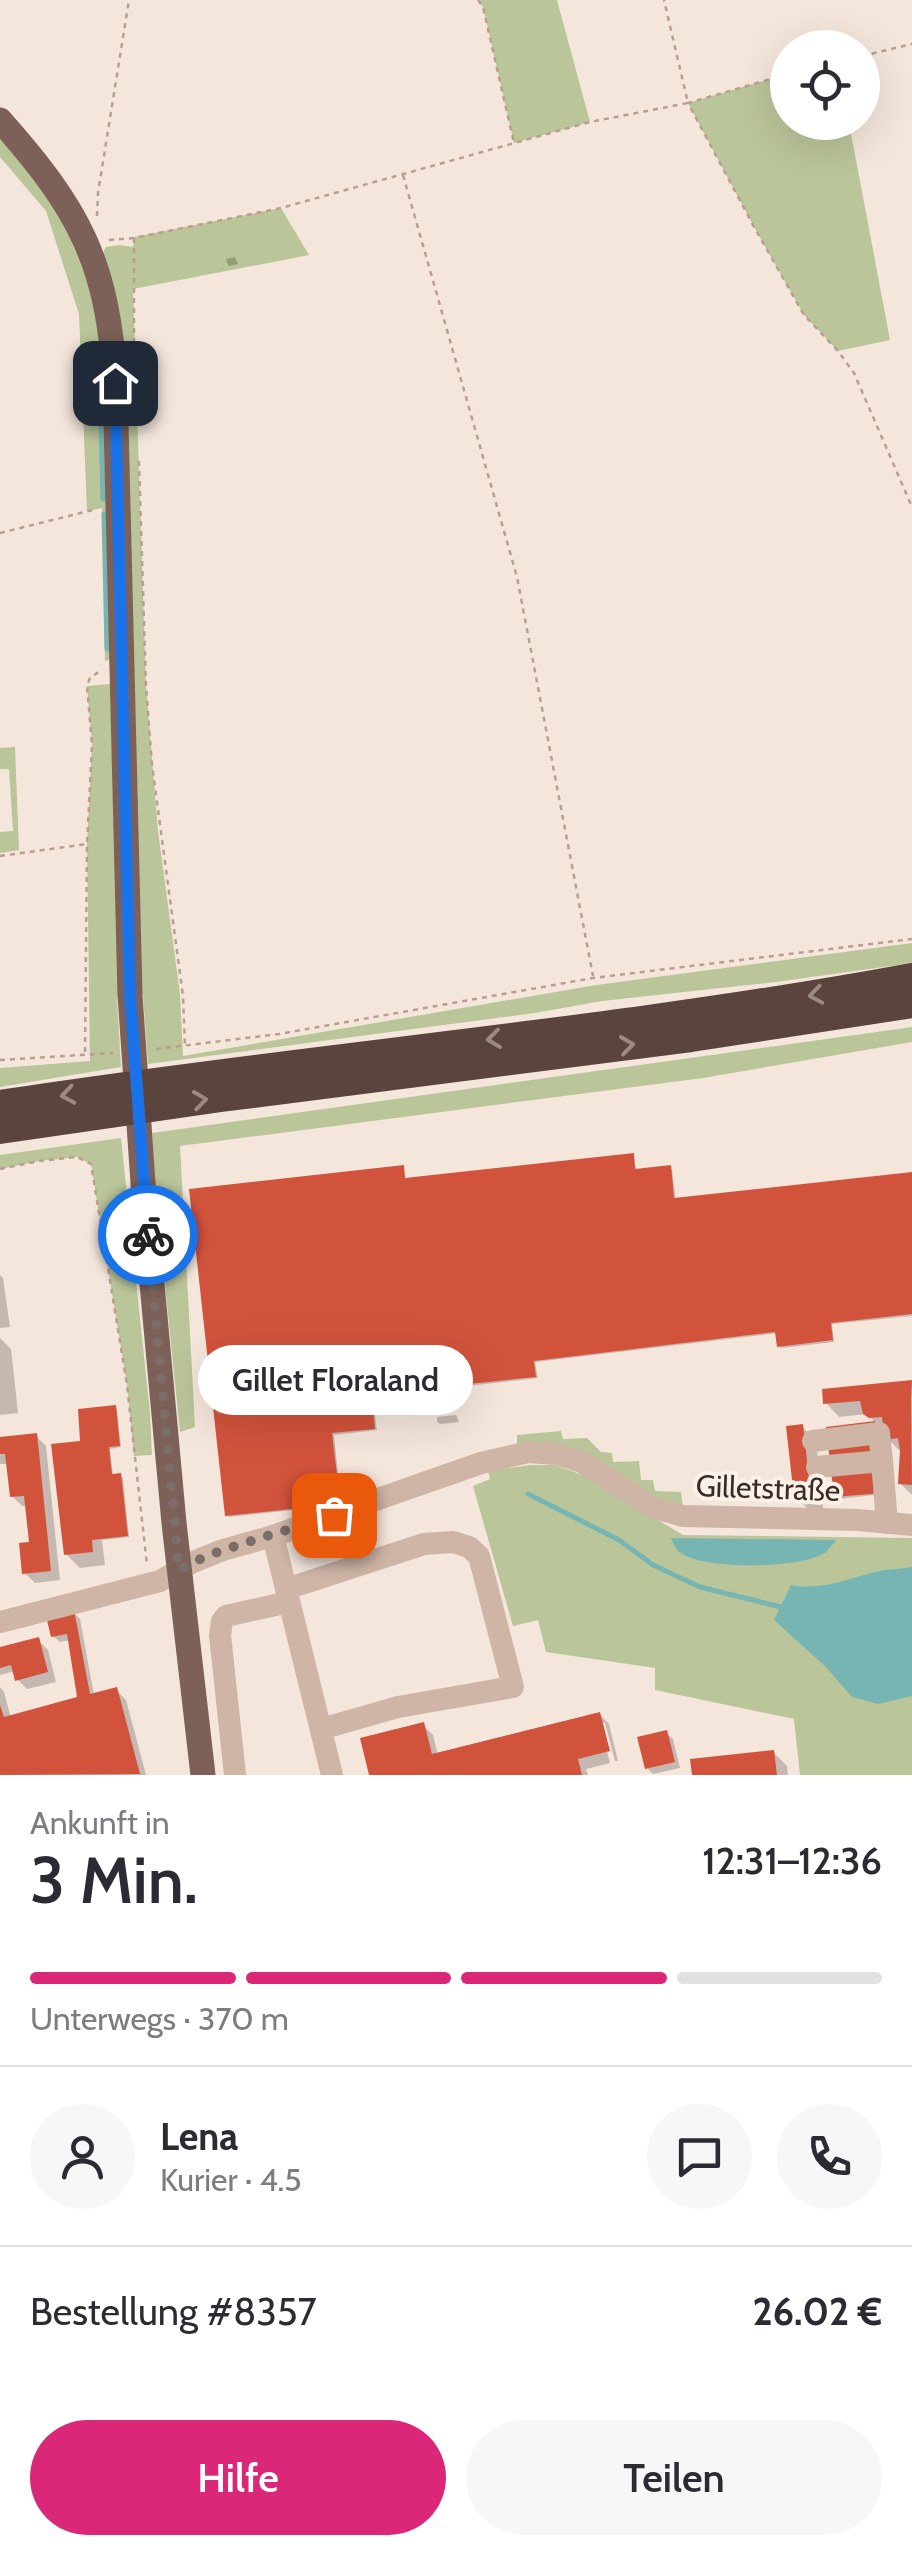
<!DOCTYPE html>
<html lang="de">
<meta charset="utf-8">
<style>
:root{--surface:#fff;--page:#f7f7f7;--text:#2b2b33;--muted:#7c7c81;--line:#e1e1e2;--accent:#db2777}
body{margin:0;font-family:Cabin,sans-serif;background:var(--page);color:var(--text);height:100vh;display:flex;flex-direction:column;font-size:38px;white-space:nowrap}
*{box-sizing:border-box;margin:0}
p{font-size:32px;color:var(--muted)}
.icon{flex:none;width:55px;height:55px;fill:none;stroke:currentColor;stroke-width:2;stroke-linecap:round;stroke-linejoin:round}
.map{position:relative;height:1775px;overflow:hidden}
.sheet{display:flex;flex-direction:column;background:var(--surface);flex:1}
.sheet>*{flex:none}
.buttons{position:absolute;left:770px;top:30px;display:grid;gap:20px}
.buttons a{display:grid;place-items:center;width:110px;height:110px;border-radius:50%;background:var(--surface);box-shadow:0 10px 40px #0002;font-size:50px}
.pin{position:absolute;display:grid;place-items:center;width:85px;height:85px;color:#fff;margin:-42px;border-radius:20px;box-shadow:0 5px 15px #0006}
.courier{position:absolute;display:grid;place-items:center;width:100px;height:100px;margin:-50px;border:8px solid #1a73e8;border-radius:50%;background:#fff;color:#222;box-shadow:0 2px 12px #0007}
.bubble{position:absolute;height:70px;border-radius:35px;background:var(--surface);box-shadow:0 10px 40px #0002;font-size:32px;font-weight:600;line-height:70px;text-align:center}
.head em{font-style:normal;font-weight:600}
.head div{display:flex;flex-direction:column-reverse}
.head{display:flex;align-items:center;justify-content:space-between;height:170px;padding:0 30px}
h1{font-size:65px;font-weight:600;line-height:75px}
.bar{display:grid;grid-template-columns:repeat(4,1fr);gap:15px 10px;align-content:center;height:120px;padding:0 30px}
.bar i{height:12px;border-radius:8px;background:var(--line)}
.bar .current{background:var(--accent)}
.bar p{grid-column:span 4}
.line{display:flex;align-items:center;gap:25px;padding:0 30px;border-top:2px solid var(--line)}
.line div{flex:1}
.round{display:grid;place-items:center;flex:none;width:105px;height:105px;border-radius:52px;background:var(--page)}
.action{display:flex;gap:20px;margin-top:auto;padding:20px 30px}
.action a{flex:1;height:115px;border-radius:60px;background:var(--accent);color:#fff;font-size:40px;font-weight:600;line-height:115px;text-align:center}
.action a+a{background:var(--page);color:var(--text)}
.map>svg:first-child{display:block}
.green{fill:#bbc59a}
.water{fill:#77b5b2}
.shadow{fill:#0003}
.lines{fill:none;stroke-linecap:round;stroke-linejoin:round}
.stream{stroke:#77b5b2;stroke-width:5}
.building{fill:#d2533c}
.path{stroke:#ba9e90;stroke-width:2.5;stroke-dasharray:5 5;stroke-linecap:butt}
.minor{stroke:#ceb5a6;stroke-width:22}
.major{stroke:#7d6057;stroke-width:25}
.highway{stroke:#5b443e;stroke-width:30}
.oneway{stroke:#9b8982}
.done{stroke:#7b6d67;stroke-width:10;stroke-dasharray:0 18}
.route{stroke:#1a73e8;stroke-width:12}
.labels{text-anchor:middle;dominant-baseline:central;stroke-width:8;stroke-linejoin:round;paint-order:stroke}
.street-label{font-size:30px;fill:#392c28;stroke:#fbf1e9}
</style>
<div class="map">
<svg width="912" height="1775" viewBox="0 0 912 1775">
<rect width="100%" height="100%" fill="#f5e6dc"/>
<g class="green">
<polygon points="478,0 557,0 590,122 514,143 483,7"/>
<polygon points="787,74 788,122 849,123 890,340 838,351 804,315 753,225 688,103"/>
<polygon points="0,134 43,186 83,257 102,327 112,659 105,661 102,508 87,511 79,314 46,211 0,157"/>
<polygon points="281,208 309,255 133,289 146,686 158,831 180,994 183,1056 596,985 912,943 912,963 776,982 602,1001 535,1013 148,1064 143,995 141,994 102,255 106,247 119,245 133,247 134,237"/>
<polygon points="110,684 120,996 117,997 121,1067 0,1087 0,1068 90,1061 87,844 92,745 87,686"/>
<polygon points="15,747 19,850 0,853 0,832 13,831 9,769 0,769 0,748"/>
<polygon points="912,1027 912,1042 703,1078 180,1146 195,1427 180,1432 156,1196 152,1133"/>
<polygon points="121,1138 150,1413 152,1455 134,1456 127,1385 91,1164 77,1157 39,1161 0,1169 0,1155"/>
<polygon points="561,1431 563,1439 587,1438 601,1452 612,1453 613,1462 639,1461 641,1480 653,1480 655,1491 681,1492 683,1508 517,1445 517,1435"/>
<polygon points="530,1465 554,1465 583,1475 683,1535 912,1538 912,1775 800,1775 794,1719 655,1690 655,1668 546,1652 538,1620 513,1626 473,1486 490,1479 488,1471"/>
</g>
<g class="water">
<path d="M671 1538 836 1540C835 1542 828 1550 826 1552 802 1569 712 1569 686 1556 677 1552 674 1546 671 1538Z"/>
<path d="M912 1567V1696L878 1704 852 1697 826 1667 774 1620 791 1585C822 1591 849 1578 879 1571 890 1569 901 1569 912 1567Z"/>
</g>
<g class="shadow">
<polygon points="235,257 238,264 229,266 227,263 226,259"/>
<polygon points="633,1156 637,1171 670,1167 672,1170 676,1201 912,1175 912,1316 832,1324 834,1342 781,1348 778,1333 535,1362 538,1378 459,1387 459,1394 409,1400 407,1398 405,1377 371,1380 377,1430 334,1435 340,1493 311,1496 312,1508 229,1517 227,1515 403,1168 406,1180"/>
<polygon points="0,1275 3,1278 10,1327 0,1328"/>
<polygon points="0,1338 11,1349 18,1413 0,1415"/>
<polygon points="912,1383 912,1495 900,1483 902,1453 888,1439 883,1494 839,1499 837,1496 876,1423 867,1414 839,1417 826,1403 824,1391"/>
<polygon points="115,1407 117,1410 121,1447 110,1449 113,1476 120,1476 123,1478 129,1537 102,1540 105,1565 80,1568 66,1554 79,1444"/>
<polygon points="456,1415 459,1422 440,1424 437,1422 437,1417"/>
<polygon points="802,1427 816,1440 823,1509 810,1511 796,1497"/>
<polygon points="36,1436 46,1446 60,1580 35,1583 25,1573 32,1544 28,1506 22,1506 12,1496 9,1464 0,1464 0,1439"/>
<polygon points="73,1612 80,1619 94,1695 116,1690 126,1700 146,1775 0,1775 0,1687 4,1692 11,1718 82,1699 70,1640 60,1642 53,1636"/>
<polygon points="38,1640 48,1650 56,1682 27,1689 17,1679 15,1671 0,1675 0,1650"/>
<polygon points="599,1714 609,1724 618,1761 615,1761 605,1723 600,1723 610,1763 586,1769 588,1775 372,1775 423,1725 433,1735 438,1755"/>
<polygon points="666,1733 673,1739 680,1768 653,1774 647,1768"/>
<polygon points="773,1752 787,1766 788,1775 695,1775"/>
</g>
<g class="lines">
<g class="stream">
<polyline points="101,426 103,499"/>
<polyline points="104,514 107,649"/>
<polyline points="528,1494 619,1540 653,1565 700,1587 781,1607"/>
</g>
</g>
<g class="building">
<polygon points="634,1153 635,1169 671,1165 674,1198 912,1172 912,1314 831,1323 833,1340 777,1347 775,1332 534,1361 536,1377 458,1385 458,1393 405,1399 402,1375 370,1379 375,1429 332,1433 339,1491 310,1495 311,1507 225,1516 189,1189 404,1165 405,1178"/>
<polygon points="912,1380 911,1398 912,1485 898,1484 900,1450 898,1438 885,1440 882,1417 869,1418 863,1414 860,1401 823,1404 822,1389"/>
<polygon points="116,1405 120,1446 109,1447 112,1474 121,1473 128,1536 92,1540 93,1552 64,1555 51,1444 80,1441 78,1409"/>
<polygon points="875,1421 882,1493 834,1497 826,1427"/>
<polygon points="803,1424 811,1497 794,1498 786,1426"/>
<polygon points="37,1433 51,1571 22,1574 19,1543 29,1542 24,1496 10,1497 5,1454 0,1454 0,1437"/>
<polygon points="74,1610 90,1694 117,1687 140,1774 0,1775 0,1705 4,1717 77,1697 67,1634 51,1637 46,1616"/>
<polygon points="39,1637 48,1672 15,1681 11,1665 0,1668 0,1647"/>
<polygon points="600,1712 610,1751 578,1759 582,1775 369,1775 360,1738 424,1722 432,1754"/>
<polygon points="667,1730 675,1762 645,1769 637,1737"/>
<polygon points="774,1750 777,1775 692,1775 690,1759"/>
</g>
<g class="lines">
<g class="path">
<polyline points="478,0 483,7 514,143"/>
<polyline points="862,56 912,44"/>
<polyline points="788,74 688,103 753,225 804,315 838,351 854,373 912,507"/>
<polyline points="403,175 517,577 593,976"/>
<polyline points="97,216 98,193 129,0"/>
<polyline points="134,238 134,353"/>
<polyline points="109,240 134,238 281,208 590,122 688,103 664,0"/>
<polyline points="139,461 146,686 152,765 183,996 185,1046"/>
<polyline points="0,533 97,509"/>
<polyline points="0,856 87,844"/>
<polyline points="156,1049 279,1034 593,978 912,939"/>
<polyline points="85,1052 87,844 92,745 87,686 90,678 100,671"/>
<polyline points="0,1060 113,1053"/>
<polyline points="0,1169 39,1161 77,1157 91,1164 127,1385 147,1565"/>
</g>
<g class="minor">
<polyline points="813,1441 879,1433 882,1461"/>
<polyline points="817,1467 882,1461 887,1523"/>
<polyline points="273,1536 332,1775"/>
<polyline points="286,1589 424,1544 453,1542 469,1547 479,1556 513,1687 398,1707 321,1729"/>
<polyline points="0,1622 160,1581 193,1562 223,1550 273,1536 481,1463 528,1452 556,1454 582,1462 652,1507 683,1516 858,1520 912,1525"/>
<polyline points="235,1775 220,1635 222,1621 226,1616 289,1602"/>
</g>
<path class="major" d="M0 120C79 209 108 262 115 383L130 995 144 1197 174 1523 203 1775"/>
<g class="highway">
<path d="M0 1105C303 1058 610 1034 912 978"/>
<polyline points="0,1129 221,1097 691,1037 912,1003"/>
</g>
</g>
<defs><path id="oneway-chevron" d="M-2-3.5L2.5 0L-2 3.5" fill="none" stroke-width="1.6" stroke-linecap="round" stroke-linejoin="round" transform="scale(2.5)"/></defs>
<g class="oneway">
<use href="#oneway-chevron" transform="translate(816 995) rotate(171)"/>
<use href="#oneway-chevron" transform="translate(494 1039) rotate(173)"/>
<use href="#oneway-chevron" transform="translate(627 1045) rotate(-7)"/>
<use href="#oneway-chevron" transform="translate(68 1095) rotate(171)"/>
<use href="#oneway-chevron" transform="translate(200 1100) rotate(-8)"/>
</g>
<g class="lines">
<polyline class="done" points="148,1235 179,1570 193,1562 223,1550 334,1515"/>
<polyline class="route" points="115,383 130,995 148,1235"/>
</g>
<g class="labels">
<g class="street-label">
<text transform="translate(768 1488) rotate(2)">Gilletstraße</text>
</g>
</g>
</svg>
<div class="buttons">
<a><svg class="icon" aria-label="locate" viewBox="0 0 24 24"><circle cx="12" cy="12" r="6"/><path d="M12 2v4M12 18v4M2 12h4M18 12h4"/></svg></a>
</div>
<div class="pin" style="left:334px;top:1515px;background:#ea580c"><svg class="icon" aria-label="bag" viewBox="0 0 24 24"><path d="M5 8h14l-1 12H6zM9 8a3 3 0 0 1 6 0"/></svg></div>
<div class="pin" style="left:115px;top:383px;background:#1f2937"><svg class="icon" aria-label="home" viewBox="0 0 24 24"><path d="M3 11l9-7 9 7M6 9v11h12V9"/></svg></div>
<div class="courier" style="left:148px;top:1235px"><svg class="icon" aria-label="bike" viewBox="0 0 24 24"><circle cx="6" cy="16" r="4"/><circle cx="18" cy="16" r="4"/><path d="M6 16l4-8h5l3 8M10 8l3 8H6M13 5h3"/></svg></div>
<div class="bubble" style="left:198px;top:1345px;width:275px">Gillet Floraland</div>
</div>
<section class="sheet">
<div class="head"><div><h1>3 Min.</h1><p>Ankunft in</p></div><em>12:31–12:36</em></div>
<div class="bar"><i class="current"></i><i class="current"></i><i class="current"></i><i></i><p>Unterwegs · 370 m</p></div>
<div class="line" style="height:180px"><a class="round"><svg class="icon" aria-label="person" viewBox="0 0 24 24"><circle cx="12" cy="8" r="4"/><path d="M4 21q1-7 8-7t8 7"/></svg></a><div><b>Lena</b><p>Kurier · 4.5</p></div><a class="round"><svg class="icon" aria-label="chat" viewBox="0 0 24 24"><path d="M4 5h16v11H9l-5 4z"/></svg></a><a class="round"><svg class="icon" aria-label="phone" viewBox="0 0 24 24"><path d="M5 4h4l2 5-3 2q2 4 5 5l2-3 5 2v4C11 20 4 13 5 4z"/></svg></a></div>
<div class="line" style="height:130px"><div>Bestellung #8357</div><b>26.02 €</b></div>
<div class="action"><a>Hilfe</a><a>Teilen</a></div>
</section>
